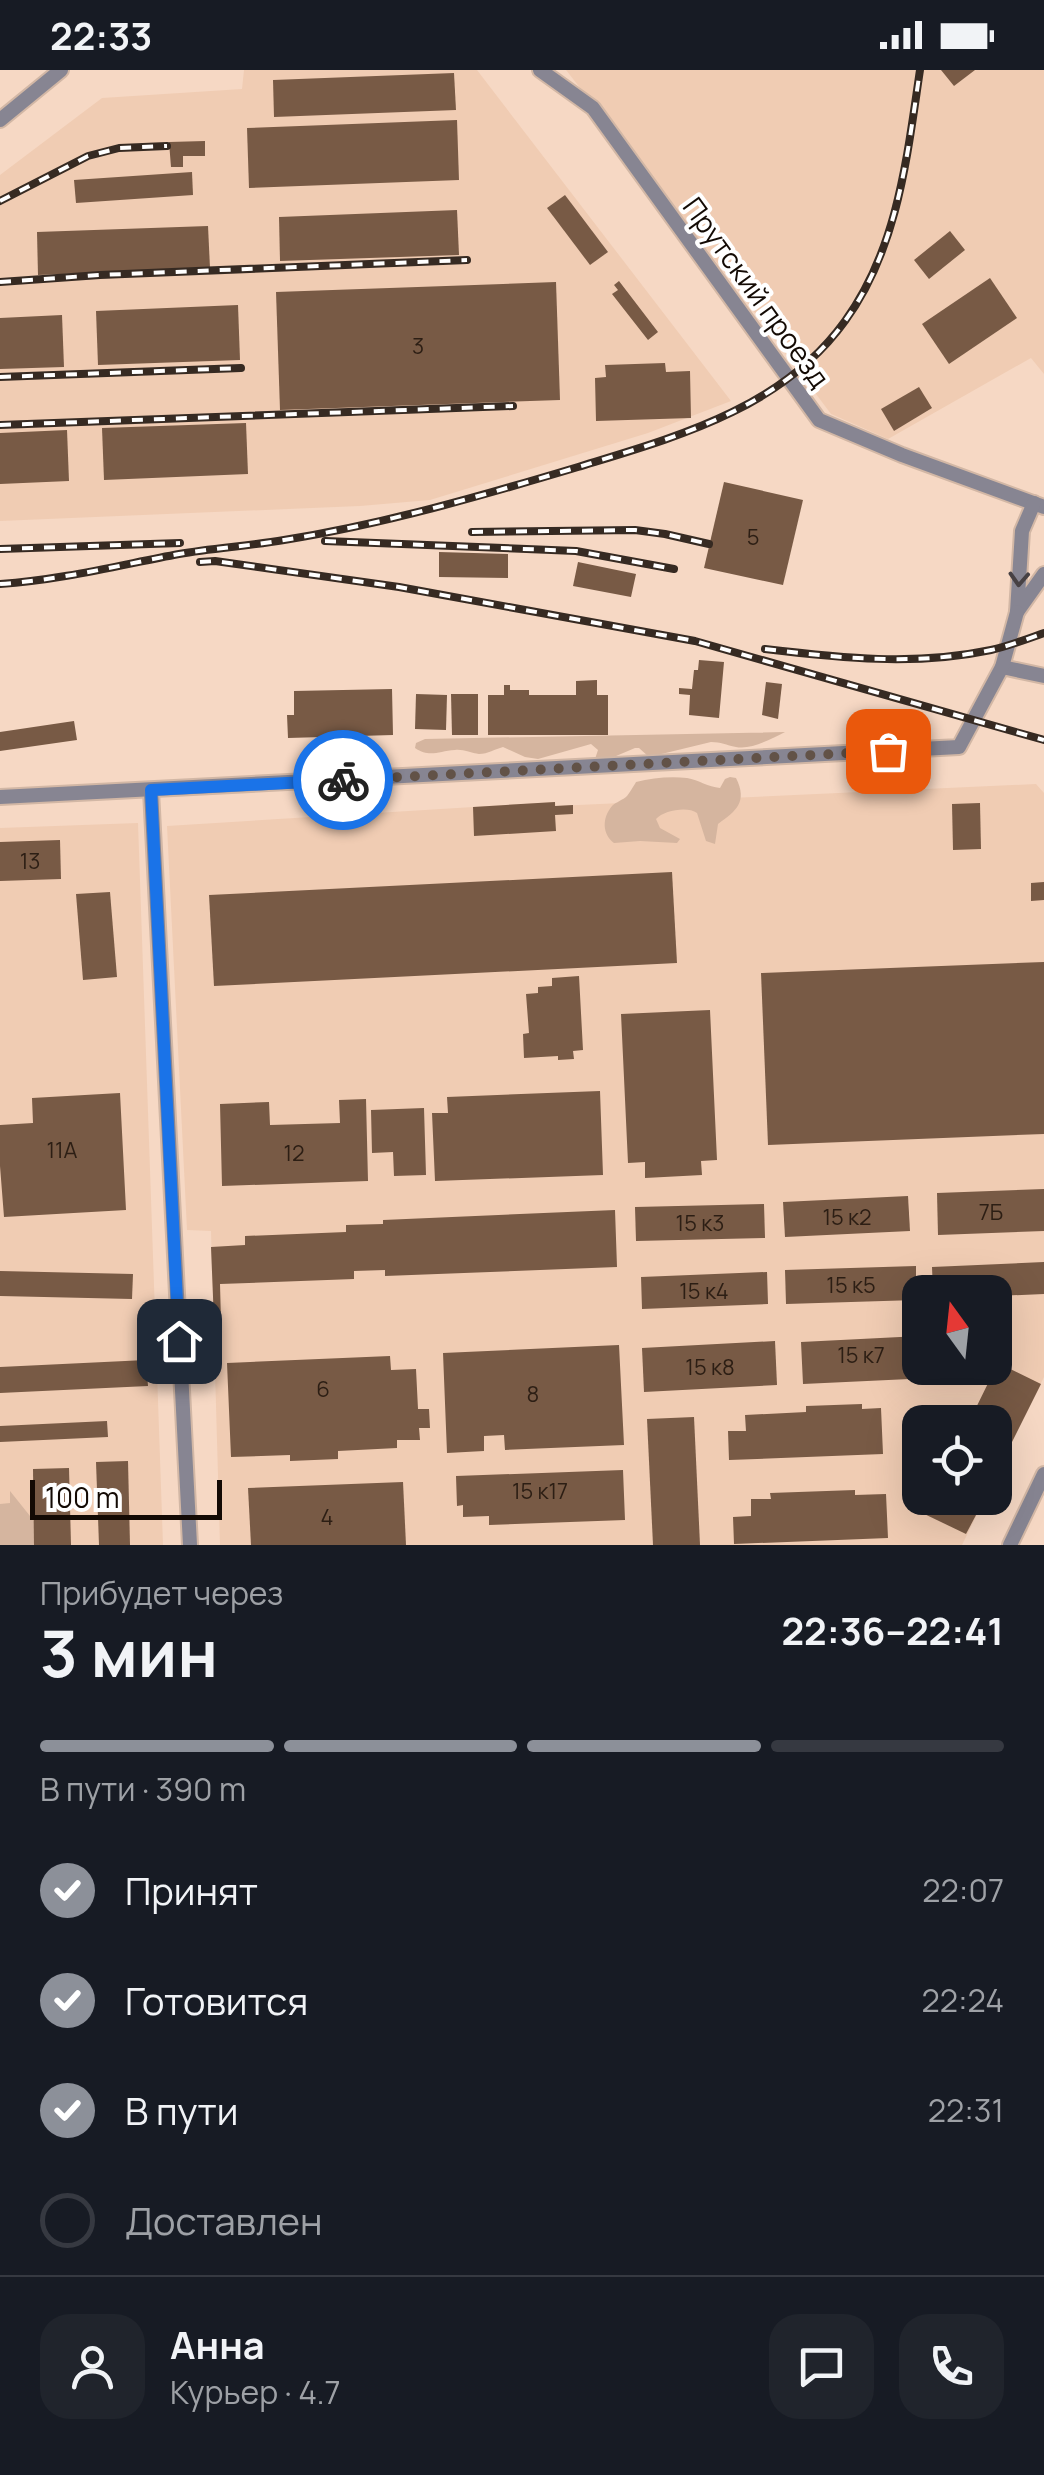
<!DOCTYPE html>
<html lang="ru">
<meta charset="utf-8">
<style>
:root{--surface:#171b24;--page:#20242c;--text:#f1f3f6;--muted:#9ea1a6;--line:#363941;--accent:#8c9099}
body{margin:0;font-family:Manrope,sans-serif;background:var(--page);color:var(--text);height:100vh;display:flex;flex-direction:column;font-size:38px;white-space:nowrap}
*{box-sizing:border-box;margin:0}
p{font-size:32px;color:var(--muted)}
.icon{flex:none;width:55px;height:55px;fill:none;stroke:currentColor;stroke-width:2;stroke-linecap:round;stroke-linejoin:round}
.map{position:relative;height:1475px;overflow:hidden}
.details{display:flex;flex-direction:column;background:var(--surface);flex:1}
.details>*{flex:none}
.needle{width:65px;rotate:345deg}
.buttons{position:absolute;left:902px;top:1205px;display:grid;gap:20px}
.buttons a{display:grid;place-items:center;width:110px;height:110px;border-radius:20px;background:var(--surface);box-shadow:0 10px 40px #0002;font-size:50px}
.scale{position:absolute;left:30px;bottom:25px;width:192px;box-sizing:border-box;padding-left:10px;border:5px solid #130a04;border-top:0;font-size:28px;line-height:35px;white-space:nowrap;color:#130a04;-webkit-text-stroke:8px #fff;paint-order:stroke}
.pin{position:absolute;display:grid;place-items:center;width:85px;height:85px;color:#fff;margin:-42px;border-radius:20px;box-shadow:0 5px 15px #0006}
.courier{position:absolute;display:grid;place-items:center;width:100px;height:100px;margin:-50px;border:8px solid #1a73e8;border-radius:50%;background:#fff;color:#222;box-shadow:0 2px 12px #0007}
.headline em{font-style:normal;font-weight:700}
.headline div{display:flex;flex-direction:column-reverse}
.headline{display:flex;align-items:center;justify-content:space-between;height:170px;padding:0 40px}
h1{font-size:65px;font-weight:700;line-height:75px}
.bar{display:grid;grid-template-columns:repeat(4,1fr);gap:15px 10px;align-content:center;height:120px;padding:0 40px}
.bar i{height:12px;border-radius:8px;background:var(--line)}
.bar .selected{background:var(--accent)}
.bar p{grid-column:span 4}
.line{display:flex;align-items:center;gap:25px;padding:0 40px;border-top:2px solid var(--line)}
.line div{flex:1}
.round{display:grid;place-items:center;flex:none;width:105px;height:105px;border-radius:30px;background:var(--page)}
ol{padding:0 40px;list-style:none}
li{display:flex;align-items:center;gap:30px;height:110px}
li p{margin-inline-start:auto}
li .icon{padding:10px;border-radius:50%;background:var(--accent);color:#fff;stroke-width:4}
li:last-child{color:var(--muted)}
li i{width:55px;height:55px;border:5px solid var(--line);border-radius:50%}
.status{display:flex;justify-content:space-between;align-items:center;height:70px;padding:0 50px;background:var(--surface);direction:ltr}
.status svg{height:28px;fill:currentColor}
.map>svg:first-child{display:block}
.built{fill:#f0ccb3;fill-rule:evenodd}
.green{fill:#d5b59f}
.building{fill:#785a45}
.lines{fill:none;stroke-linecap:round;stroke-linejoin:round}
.minor-casing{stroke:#d2b7a5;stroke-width:18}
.minor{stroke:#878592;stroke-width:14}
.rail-casing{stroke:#362a22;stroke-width:8}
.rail{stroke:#fff;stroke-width:4;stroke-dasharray:11;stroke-linecap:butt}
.oneway{stroke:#474144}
.done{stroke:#625247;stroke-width:10;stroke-dasharray:0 18}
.route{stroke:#1a73e8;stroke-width:12}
.labels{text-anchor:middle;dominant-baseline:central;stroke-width:8;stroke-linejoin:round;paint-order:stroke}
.number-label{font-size:22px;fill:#2c1e14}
.street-label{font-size:28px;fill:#130a04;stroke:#fff}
</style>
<div class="status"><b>22:33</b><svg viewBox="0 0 49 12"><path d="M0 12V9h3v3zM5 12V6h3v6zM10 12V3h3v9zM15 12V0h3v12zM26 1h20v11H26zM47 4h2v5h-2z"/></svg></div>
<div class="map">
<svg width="1044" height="1475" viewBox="0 0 1044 1475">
<rect width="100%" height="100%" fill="#f6d8c4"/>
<g class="built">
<polygon points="244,0 477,0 731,331 648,363 430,430 360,436 0,451 0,105 102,28 242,19"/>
<polygon points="566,0 1044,0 1044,304 1031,288 888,369 831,344 732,212"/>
<path d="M1036 714 1044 723V1307L995 1406V1352H920V1428H985L962 1475H220L211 1161 187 1160 167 756 555 732 556 736ZM920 1222H995V1298H920Z"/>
<polygon points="138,753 163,1475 0,1475 0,758"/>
</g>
<g class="green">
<path d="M785 662C771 669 751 680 736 677 726 675 721 672 711 672L649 687 639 678H635L609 689H595L598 680 591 674 538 689 525 687 503 677C495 679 488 684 479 684 471 683 463 679 455 680 438 681 430 688 415 678L416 673 425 669Z"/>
<path d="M730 707 736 708C748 732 736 741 718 754L715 774 706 771 697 743C688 736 664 740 656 749L660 758 680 769 677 773 640 771 614 773C602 764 602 748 612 736 616 732 623 730 627 726 628 725 635 714 636 712 652 708 670 706 687 708 699 710 708 717 720 718L725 709Z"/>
<polygon points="10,1421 34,1451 34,1475 0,1475 0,1434 10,1433"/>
</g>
<g class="building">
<polygon points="941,0 975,0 954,16"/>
<polygon points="454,3 456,40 274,47 273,10"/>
<polygon points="457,50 459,110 249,118 247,58"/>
<polygon points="205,71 205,86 183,86 183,97 171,97 169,72"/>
<polygon points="192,102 193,125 76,133 74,110"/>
<polygon points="565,125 608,182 590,195 547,138"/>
<polygon points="457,140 459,185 280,191 279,147"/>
<polygon points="208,156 210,198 38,205 37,162"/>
<polygon points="950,161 965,180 929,209 914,190"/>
<polygon points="990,208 1017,248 949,294 922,254"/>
<polygon points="619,211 658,262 648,270 612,224 618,220 614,215"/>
<polygon points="556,212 560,330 280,340 276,222"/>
<polygon points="238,235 240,290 98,295 96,241"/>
<polygon points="62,245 64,297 0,299 0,248"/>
<polygon points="665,293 666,302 690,301 691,348 596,351 595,308 606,307 605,295"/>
<polygon points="919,317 932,338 894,361 881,339"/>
<polygon points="246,353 248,404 104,410 102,358"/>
<polygon points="67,360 69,411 0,414 0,363"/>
<polygon points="724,412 803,430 783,515 704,498"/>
<polygon points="439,482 508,484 508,508 439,507"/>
<polygon points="578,492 636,504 631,527 573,516"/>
<polygon points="699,590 724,592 719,648 689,645 690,625 679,624 679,618 692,619 694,600 698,600"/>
<polygon points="597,610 597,625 608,625 608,665 488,665 488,625 504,625 504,615 510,615 510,620 529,620 529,625 576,625 576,611"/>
<polygon points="766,612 782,614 778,649 762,645"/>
<polygon points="392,619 393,665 288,668 287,645 294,645 294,621"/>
<polygon points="416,624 447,625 446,660 415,659"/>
<polygon points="451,624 478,624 478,665 452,665"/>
<polygon points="74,651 77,670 0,681 0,662"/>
<polygon points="555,732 555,736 573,735 573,744 555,745 556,761 474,766 473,737"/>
<polygon points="980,733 981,779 953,780 952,734"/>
<polygon points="60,770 61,809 0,811 0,772"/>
<polygon points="672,802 677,893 214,916 209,825"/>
<polygon points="1044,812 1044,830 1031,831 1031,813"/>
<polygon points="110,822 117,907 83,910 76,824"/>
<polygon points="1044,892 1044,1064 768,1075 761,903"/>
<polygon points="579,906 583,980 573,981 574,989 558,990 558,986 524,988 523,964 529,963 526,924 538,923 538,917 552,916 552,908"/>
<polygon points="710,940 717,1090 701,1091 702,1105 645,1108 645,1092 628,1093 621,944"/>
<polygon points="600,1021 603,1105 435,1111 432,1043 448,1043 447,1027"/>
<polygon points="120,1023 126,1140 4,1147 0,1096 0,1055 33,1053 32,1028"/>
<polygon points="366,1029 368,1111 222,1116 220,1034 269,1032 270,1055 340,1053 339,1030"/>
<polygon points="424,1038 426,1105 394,1106 393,1082 372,1083 371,1040"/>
<polygon points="1044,1119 1044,1161 938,1165 937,1123"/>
<polygon points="908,1126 910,1161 785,1167 783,1132"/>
<polygon points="764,1134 765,1168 636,1171 635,1137"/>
<polygon points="615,1140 617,1197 385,1206 385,1200 354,1201 354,1209 220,1214 221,1251 214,1251 211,1177 245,1175 245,1166 346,1162 346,1155 383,1154 383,1150"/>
<polygon points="1044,1192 1044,1224 995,1226 995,1222 933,1222 932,1197"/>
<polygon points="916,1196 916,1230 786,1234 785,1200"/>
<polygon points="0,1201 133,1204 132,1229 0,1226"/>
<polygon points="767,1202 768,1234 642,1239 641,1207"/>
<polygon points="920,1266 920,1298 931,1298 931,1308 803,1314 801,1272"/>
<polygon points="775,1271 777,1315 644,1322 642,1278"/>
<polygon points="619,1275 624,1375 505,1380 504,1365 484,1366 484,1381 447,1383 443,1283"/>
<polygon points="390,1286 391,1300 416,1299 418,1339 429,1339 430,1358 419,1358 420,1370 397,1370 397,1378 338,1381 338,1389 290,1391 290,1385 231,1387 227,1293"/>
<polygon points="146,1290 148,1316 0,1323 0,1297"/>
<polygon points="998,1293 1041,1314 995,1406 995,1352 969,1352"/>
<polygon points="862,1334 862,1339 881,1338 883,1384 729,1390 728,1361 746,1361 745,1345 806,1342 806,1336"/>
<polygon points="694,1347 700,1475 653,1475 647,1349"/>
<polygon points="107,1351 108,1367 0,1372 0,1356"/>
<polygon points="128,1391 130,1475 99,1475 96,1392"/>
<polygon points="69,1398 71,1475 34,1475 33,1399"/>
<polygon points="623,1400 625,1450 489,1455 489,1446 463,1447 463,1435 457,1436 456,1406"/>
<polygon points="403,1412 406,1475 251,1475 248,1418"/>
<polygon points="855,1420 855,1425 886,1424 888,1468 734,1474 733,1447 751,1446 751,1429 771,1429 770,1423"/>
<polygon points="922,1428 985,1428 966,1464 916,1440"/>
</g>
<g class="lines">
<g class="minor-casing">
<g id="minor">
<polyline points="540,0 593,38 819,350 902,385 1044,437"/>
<polyline points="0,50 61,0"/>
<polyline points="1034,433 1022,461 1017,542 1044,504"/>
<polyline points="1002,597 1044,606"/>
<polyline points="151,721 190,1475"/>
<polyline points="0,727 959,677 1002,597 1017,542"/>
<polyline points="1010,1475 1044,1404"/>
</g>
</g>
<use href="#minor" class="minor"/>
<g class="rail-casing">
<g id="rail">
<polyline points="0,131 88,86 119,78 167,76"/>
<polyline points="0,212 100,205 467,190"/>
<polyline points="0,307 241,298"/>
<polyline points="0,355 513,336"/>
<polyline points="472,462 635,460 665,464 709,474"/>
<polyline points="325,471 576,481 674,499"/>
<polyline points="0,479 180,473"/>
<polyline points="200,492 215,491 399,517 695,571 1044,670"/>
<path d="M0 514C61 510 120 495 179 484 214 478 249 476 284 470 384 454 481 426 578 397 676 367 782 339 845 251 898 178 907 87 920 0"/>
<path d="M765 579C841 588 915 596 991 580 1009 576 1027 569 1044 563"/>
</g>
</g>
<use href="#rail" class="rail"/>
</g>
<defs><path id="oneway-chevron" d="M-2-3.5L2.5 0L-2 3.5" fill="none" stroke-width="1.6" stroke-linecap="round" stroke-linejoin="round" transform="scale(2.5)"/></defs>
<use class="oneway" href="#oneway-chevron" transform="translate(1019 509) rotate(93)"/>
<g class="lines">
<polyline class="done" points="343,710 888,681"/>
<polyline class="route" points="179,1271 151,720 343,710"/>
</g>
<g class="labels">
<g class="number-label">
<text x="418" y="276">3</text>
<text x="753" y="467">5</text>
<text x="30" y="791">13</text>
<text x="62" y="1080">11А</text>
<text x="294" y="1083">12</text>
<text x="991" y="1142">7Б</text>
<text x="847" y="1147">15 к2</text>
<text x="700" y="1153">15 к3</text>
<text x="851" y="1215">15 к5</text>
<text x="704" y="1221">15 к4</text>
<text x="861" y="1285">15 к7</text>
<text x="710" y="1297">15 к8</text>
<text x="323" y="1319">6</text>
<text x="533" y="1324">8</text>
<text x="540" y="1421">15 к17</text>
<text x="327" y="1447">4</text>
</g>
<g class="street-label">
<text transform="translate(757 222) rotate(54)">Прутский проезд</text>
</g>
</g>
</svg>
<div class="buttons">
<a><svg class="needle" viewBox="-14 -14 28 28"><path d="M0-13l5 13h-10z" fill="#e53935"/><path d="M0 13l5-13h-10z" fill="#9ea1a6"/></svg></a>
<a><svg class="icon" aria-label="locate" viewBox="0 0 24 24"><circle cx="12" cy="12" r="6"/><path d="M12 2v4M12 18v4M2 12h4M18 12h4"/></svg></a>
</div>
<div class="scale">100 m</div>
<div class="pin" style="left:888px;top:681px;background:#ea580c"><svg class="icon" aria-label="bag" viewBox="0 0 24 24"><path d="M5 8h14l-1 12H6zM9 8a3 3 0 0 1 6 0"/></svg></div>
<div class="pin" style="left:179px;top:1271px;background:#1f2937"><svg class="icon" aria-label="home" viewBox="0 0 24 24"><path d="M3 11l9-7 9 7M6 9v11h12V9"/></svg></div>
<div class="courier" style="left:343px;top:710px"><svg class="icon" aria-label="bike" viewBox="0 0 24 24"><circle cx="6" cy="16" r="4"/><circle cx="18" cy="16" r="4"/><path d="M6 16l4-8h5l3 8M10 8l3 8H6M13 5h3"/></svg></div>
</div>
<section class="details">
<div class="headline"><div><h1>3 мин</h1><p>Прибудет через</p></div><em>22:36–22:41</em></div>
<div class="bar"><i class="selected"></i><i class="selected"></i><i class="selected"></i><i></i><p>В пути · 390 m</p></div>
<ol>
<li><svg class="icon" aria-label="check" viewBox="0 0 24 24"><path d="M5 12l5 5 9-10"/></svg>Принят<p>22:07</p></li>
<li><svg class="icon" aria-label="check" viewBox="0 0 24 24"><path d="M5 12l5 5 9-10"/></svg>Готовится<p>22:24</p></li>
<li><svg class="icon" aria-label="check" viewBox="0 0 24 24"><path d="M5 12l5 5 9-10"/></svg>В пути<p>22:31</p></li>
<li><i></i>Доставлен</li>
</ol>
<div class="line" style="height:180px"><a class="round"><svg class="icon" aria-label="person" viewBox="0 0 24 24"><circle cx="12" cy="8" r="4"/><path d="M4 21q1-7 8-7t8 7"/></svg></a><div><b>Анна</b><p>Курьер · 4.7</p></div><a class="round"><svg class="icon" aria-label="chat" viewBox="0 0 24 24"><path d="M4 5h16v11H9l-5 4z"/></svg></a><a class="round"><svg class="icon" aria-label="phone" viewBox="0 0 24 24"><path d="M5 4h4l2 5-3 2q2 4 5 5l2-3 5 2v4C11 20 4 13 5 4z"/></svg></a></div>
</section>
